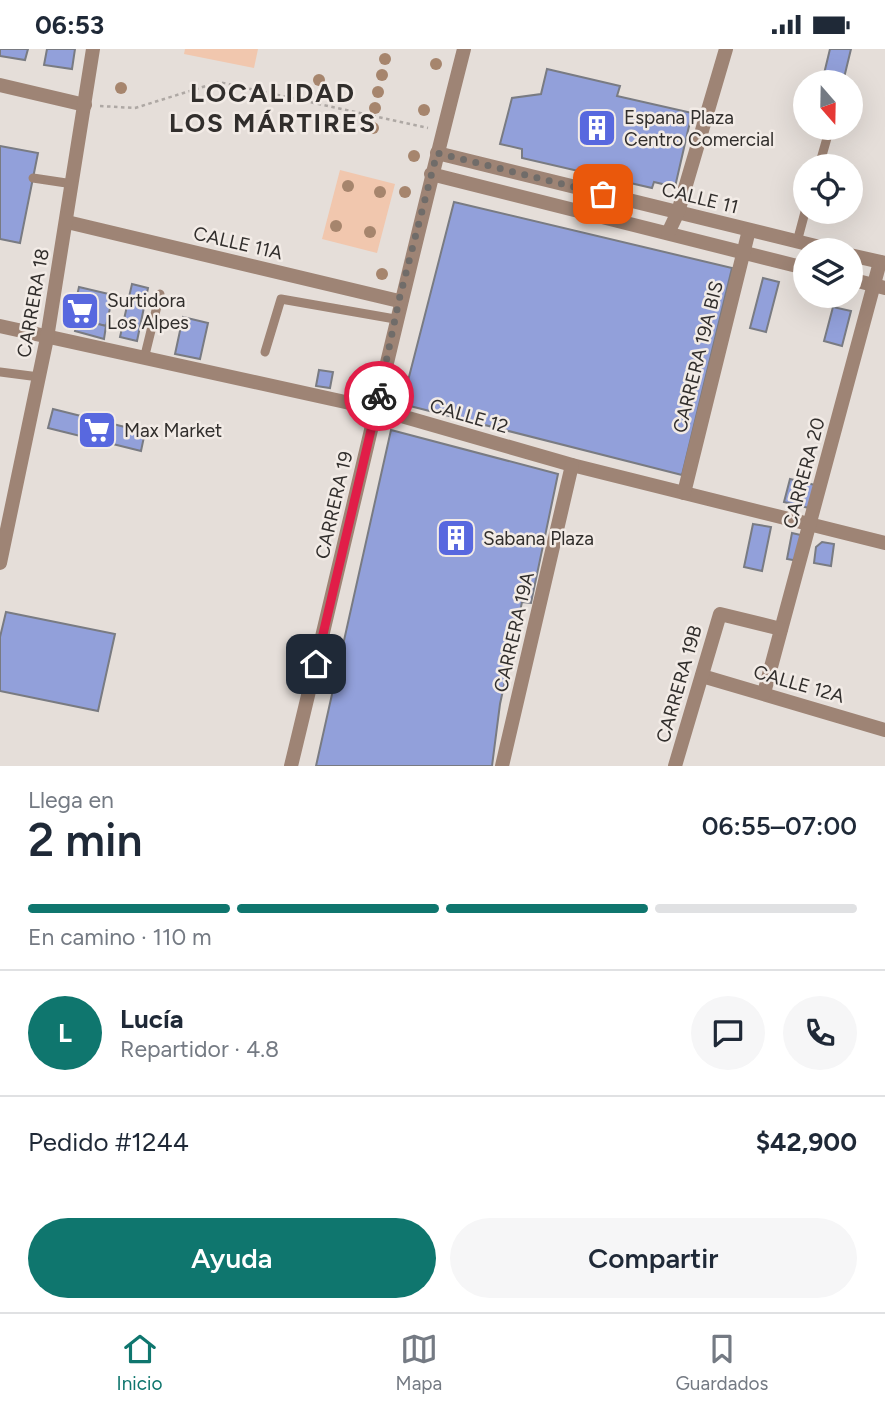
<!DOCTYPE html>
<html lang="es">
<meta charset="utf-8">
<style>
:root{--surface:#fff;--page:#f6f6f7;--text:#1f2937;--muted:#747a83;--line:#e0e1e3;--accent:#0f766e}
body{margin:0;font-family:Figtree,sans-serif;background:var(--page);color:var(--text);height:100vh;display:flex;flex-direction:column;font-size:26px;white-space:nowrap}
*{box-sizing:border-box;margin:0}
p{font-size:23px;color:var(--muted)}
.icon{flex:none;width:38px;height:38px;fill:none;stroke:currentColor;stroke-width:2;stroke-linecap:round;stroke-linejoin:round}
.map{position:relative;height:717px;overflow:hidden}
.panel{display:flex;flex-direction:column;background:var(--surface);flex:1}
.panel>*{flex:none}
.needle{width:46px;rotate:160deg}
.buttons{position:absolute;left:793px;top:21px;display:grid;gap:14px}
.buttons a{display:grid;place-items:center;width:70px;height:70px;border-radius:50%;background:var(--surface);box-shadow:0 7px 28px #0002;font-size:35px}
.pin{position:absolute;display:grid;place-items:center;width:60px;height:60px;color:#fff;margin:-30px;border-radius:14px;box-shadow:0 4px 10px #0006}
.courier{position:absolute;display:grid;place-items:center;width:70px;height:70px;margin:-35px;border:5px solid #e11d48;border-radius:50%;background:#fff;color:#222;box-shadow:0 2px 9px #0007}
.headline em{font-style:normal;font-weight:600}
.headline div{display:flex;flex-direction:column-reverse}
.headline{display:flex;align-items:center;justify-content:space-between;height:119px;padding:0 28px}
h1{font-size:46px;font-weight:600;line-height:52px}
.bar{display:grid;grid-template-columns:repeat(4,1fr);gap:10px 7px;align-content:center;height:84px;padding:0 28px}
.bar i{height:9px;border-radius:5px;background:var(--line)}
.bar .selected{background:var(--accent)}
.bar p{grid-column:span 4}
.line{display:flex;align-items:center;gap:18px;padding:0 28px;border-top:2px solid var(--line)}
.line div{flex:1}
.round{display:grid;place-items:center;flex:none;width:74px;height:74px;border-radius:37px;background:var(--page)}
.action{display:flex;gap:14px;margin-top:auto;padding:14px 28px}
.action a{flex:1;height:80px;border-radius:42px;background:var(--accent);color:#fff;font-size:28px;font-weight:600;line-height:80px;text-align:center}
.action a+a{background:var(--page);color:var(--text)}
.status{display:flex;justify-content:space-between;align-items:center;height:49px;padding:0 35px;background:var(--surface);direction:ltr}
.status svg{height:19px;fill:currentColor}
.tabs{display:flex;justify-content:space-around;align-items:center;height:98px;border-top:2px solid var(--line);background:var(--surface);font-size:19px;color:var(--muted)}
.tabs a{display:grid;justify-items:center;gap:4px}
.tabs .selected{color:var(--accent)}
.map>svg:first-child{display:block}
.green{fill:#f1c7ae}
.building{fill:#92a0da;stroke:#797b82;stroke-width:2}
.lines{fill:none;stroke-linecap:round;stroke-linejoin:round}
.path{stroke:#aea8a4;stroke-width:2.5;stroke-dasharray:3.5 3.5;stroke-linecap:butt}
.service{stroke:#9e8475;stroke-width:9}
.minor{stroke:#9e8475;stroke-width:14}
.tertiary{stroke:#9e8475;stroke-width:14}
.tree{fill:#a6856d}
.done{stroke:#706c69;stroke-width:7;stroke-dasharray:0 12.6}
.route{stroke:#e11d48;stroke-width:9}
.labels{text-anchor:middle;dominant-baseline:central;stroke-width:5;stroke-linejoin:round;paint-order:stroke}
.poi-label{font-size:19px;fill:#312e2c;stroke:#f2ebe6;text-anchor:start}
.street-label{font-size:19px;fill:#312e2c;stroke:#f2ebe6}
.district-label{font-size:26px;font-weight:bold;letter-spacing:2px;fill:#312e2c;stroke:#f2ebe6}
</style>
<div class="status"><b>06:53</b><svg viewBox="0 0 49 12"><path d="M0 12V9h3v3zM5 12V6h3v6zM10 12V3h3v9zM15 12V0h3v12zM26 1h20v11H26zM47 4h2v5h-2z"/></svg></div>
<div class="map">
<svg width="885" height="717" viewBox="0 0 885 717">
<rect width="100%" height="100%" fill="#e5ded9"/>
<g class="green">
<polygon points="185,0 258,0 254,19 184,5"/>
<polygon points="340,121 395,135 377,204 322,190"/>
</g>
<g class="building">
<polygon points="0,0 28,0 25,11 0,7"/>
<polygon points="47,0 75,0 72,20 44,16"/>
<polygon points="830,0 851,0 843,33 822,33"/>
<polygon points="547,20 620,37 617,47 692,64 675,138 654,133 652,139 522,109 522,100 500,95 512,49 541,45"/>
<polygon points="0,97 38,104 20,194 0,190"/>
<polygon points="454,153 732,219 682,426 402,355"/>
<polygon points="763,229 779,233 766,283 750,279"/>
<polygon points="132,235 148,239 137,292 120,288"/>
<polygon points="79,238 113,246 106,277 72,269"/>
<polygon points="833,258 851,262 842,297 824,292"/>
<polygon points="183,268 208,274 200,310 175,305"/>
<polygon points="78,270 106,277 104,290 75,282"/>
<polygon points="319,321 333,323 330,339 316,337"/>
<polygon points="53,360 145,383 141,402 48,379"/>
<polygon points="391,381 558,425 531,554 522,553 500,655 492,717 316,717"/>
<polygon points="790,430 815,436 809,459 784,453"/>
<polygon points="753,475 771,478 762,522 744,518"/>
<polygon points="792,484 805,487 799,512 787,510"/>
<polygon points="822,493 834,495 831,517 814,514 816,498"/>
<polygon points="6,563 115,585 98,662 0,642 0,588"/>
</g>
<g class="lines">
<polyline class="path" points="100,57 135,59 219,33 428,79"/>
<g class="service">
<polyline points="819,117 827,89"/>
<polyline points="33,129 73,135"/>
<polyline points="797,193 805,163"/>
<polyline points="265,303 281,250 395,270"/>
<polyline points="144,310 160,245"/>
<polyline points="0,323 39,328"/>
</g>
<g class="minor">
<polyline points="437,104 832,201"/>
<polyline points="431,125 805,219"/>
<polyline points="67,173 399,252"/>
<polyline points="668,184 678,163 726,0"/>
<polyline points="850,206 885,214"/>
<polyline points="850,230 885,239"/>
<polyline points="377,360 572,416 885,494"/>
<polyline points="684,444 749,181"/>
<polyline points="702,627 885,681"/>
<polyline points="764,644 880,213"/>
<polyline points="502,717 572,416"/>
<polyline points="675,717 720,565 781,580"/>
</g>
<g class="tertiary">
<polyline points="0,36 85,56"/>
<polyline points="0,277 377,360"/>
<polyline points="0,514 47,289 93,0"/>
<path d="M291 717C349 478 403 238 464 0"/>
</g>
</g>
<g class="tree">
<circle cx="385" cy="10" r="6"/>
<circle cx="436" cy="15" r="6"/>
<circle cx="382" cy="26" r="6"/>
<circle cx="319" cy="31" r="6"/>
<circle cx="121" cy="39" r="6"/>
<circle cx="378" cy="43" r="6"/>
<circle cx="375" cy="59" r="6"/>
<circle cx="424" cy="61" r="6"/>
<circle cx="373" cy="79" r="6"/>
<circle cx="414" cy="107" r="6"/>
<circle cx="348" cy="137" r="6"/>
<circle cx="380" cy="143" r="6"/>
<circle cx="405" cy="143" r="6"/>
<circle cx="336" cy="177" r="6"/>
<circle cx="370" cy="183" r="6"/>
<circle cx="382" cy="225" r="6"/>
</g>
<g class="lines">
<polyline class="done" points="379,347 399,251 437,104 603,145"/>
<polyline class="route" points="316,615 379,347"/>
</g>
<defs>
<g id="building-square" transform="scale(2.0125)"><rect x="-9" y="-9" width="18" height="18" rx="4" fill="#5868df" stroke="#f2ebe6"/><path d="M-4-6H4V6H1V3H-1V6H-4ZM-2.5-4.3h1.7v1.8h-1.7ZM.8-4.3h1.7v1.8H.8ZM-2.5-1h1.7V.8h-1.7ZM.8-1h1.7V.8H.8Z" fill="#fff"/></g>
<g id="supermarket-square" transform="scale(2.0125)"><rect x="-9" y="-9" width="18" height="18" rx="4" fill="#5868df" stroke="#f2ebe6"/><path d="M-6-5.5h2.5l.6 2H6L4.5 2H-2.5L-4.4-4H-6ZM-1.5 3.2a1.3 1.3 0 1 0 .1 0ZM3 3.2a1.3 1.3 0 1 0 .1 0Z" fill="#fff"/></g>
</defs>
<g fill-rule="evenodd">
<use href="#building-square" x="597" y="79"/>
<use href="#supermarket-square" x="80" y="262"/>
<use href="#supermarket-square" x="97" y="381"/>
<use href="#building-square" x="456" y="489"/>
</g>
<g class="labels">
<g class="poi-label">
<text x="624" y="68">Espana Plaza<tspan x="624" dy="22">Centro Comercial</tspan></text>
<text x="107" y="251">Surtidora<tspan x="107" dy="22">Los Alpes</tspan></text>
<text x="124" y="381">Max Market</text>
<text x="483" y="489">Sabana Plaza</text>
</g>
<g class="street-label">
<text transform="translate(700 149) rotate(14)">CALLE 11</text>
<text transform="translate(238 194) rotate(13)">CALLE 11A</text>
<text transform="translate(33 254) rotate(-80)">CARRERA 18</text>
<text transform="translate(698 308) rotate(-76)">CARRERA 19A BIS</text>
<text transform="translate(469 367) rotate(16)">CALLE 12</text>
<text transform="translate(804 424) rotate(-75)">CARRERA 20</text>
<text transform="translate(334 456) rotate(-77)">CARRERA 19</text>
<text transform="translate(514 583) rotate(-77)">CARRERA 19A</text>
<text transform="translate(679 635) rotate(-74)">CARRERA 19B</text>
<text transform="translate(799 635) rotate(16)">CALLE 12A</text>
</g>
<g class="district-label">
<text x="273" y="44">LOCALIDAD<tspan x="273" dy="30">LOS MÁRTIRES</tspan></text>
</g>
</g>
</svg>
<div class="buttons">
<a><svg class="needle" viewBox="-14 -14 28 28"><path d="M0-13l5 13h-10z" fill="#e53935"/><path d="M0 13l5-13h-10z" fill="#747a83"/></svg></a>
<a><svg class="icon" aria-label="locate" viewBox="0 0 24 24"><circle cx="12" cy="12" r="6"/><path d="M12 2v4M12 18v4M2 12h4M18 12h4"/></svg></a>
<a><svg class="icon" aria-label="layers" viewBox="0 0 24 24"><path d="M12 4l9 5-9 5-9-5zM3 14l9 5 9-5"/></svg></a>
</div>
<div class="pin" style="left:603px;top:145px;background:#ea580c"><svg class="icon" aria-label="bag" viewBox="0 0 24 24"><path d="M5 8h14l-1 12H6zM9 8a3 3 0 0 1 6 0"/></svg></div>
<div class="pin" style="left:316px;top:615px;background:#1f2937"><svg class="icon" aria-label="home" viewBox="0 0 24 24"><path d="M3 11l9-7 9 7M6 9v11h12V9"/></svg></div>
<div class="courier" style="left:379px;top:347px"><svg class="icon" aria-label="bike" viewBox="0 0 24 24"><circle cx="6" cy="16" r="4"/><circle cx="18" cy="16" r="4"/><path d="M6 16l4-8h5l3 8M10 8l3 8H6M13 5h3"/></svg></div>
</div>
<section class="panel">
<div class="headline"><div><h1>2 min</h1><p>Llega en</p></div><em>06:55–07:00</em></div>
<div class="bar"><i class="selected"></i><i class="selected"></i><i class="selected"></i><i></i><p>En camino · 110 m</p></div>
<div class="line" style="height:126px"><b class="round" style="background:var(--accent);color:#fff">L</b><div><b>Lucía</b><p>Repartidor · 4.8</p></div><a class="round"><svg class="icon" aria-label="chat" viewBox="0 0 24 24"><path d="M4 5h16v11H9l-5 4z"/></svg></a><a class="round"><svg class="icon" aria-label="phone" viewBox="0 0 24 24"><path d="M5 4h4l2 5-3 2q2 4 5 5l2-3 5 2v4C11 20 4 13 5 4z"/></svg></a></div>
<div class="line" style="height:91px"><div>Pedido #1244</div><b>$42,900</b></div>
<div class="action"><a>Ayuda</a><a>Compartir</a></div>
</section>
<nav class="tabs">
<a class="selected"><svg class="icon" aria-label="home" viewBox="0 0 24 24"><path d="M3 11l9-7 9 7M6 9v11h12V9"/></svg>Inicio</a>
<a><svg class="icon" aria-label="map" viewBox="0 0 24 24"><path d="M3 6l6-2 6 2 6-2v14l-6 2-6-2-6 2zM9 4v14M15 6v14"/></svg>Mapa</a>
<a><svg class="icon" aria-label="saved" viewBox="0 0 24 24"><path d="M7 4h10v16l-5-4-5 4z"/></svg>Guardados</a>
</nav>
